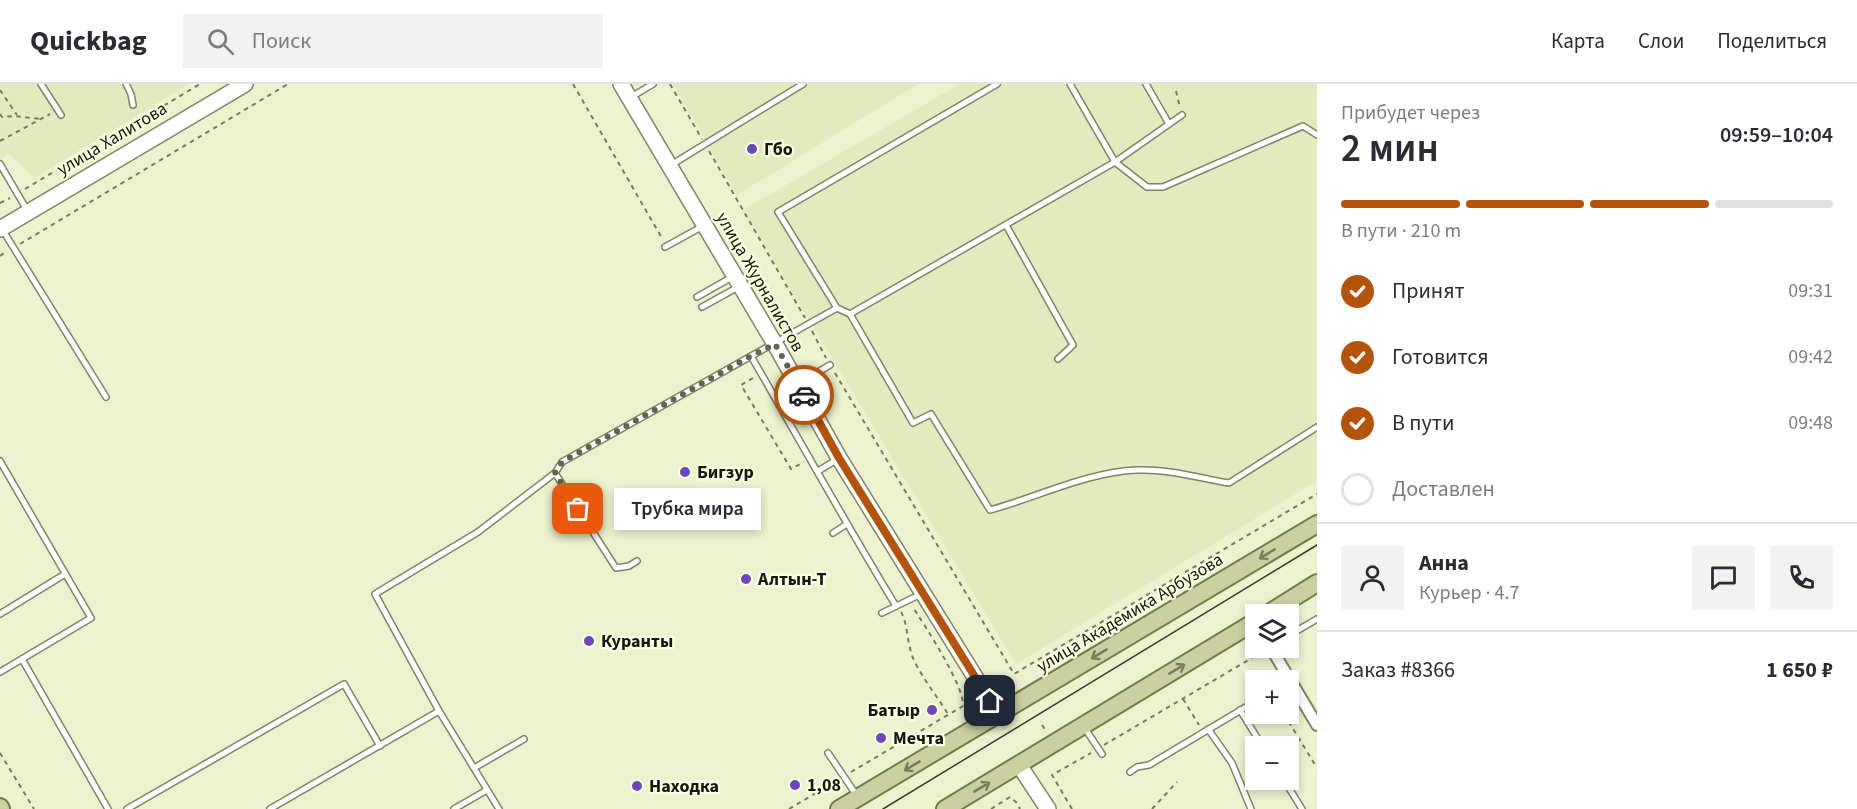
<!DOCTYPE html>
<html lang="ru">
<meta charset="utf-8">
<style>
:root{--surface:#fff;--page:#f2f2f3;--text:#2b2b33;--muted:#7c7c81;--line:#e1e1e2;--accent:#b45309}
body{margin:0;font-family:"Source Sans 3",sans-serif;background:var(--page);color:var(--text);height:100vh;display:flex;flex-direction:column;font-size:22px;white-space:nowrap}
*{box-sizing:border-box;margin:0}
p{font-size:20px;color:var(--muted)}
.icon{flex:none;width:33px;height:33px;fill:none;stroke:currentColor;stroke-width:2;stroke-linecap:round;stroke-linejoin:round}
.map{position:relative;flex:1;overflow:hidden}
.details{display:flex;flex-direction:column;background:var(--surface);width:540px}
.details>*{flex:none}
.tools{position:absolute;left:1245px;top:520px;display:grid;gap:12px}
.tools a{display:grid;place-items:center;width:54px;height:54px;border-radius:0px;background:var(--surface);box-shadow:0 3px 9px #0003;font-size:30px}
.pin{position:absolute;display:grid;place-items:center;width:51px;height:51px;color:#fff;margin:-26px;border-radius:12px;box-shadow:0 3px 9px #0006}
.courier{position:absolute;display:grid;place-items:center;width:60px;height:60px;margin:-30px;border:4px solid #b45309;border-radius:50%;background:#fff;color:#222;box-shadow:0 2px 8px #0007}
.bubble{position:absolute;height:42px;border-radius:0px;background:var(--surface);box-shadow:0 3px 9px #0003;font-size:20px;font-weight:600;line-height:42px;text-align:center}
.overview em{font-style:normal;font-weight:600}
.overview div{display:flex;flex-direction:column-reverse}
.overview{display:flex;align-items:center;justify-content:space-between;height:102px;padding:0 24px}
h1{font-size:39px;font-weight:600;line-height:45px}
.bar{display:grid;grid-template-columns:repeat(4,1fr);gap:9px 6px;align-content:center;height:72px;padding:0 24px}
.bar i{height:8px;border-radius:4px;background:var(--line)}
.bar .on{background:var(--accent)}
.bar p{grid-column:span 4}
.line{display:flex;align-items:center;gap:15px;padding:0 24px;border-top:2px solid var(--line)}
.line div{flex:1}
.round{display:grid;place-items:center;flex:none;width:63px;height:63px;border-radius:0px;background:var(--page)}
ol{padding:0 24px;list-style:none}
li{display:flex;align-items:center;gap:18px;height:66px}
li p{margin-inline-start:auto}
li .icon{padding:6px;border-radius:50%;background:var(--accent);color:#fff;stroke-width:4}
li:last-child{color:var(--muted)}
li i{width:33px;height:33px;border:3px solid var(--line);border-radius:50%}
header{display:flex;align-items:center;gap:36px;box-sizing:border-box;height:84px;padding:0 30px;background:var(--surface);border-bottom:2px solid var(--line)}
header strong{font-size:28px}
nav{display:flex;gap:33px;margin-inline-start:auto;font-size:21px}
.search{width:420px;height:54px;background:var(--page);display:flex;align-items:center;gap:15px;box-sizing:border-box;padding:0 21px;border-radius:0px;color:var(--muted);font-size:22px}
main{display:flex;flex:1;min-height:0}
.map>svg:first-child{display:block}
.built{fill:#e3eabe}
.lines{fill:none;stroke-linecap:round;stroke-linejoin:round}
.lane-casing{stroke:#808464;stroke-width:8}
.street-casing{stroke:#808464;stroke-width:14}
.secondary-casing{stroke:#808464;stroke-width:18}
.primary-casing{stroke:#747b44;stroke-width:20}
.path{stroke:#787b64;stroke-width:2;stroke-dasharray:4.5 4.5;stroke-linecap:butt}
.lane{stroke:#fff;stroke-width:5}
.street{stroke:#fff;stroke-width:10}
.secondary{stroke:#fff;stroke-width:15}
.primary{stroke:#cad0a1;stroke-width:16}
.tram{stroke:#3a3c2b;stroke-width:1.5}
.oneway{stroke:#797d5e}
.done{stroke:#62644f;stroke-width:6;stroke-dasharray:0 10.8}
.route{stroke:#b45309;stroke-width:8}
.poi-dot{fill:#6d46be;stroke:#faffe1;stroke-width:2}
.labels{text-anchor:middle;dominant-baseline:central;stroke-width:4.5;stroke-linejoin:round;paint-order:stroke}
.street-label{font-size:18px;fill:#17180b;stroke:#faffe1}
.poi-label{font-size:18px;font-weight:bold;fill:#17180b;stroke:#faffe1;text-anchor:start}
</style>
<header>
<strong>Quickbag</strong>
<div class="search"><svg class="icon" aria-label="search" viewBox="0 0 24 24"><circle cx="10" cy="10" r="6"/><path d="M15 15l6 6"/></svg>Поиск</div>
<nav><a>Карта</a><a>Слои</a><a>Поделиться</a></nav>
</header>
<main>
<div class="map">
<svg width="1317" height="725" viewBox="0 0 1317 725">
<rect width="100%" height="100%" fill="#ecf2ce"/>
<g class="built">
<polygon points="0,0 189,0 34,94 9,70 0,75"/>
<polygon points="673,0 918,0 737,111"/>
<polygon points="960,0 1317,0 1317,397 1016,580 743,126"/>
</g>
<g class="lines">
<g class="lane-casing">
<g id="lane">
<polyline points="41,0 61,31"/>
<polyline points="126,0 131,10 133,21"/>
<polyline points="1070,0 1115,78 1182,31"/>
<polyline points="1146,0 1169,40"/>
<polyline points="631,13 653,0"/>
<polyline points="0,80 27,126"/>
<polyline points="671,81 803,0"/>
<polyline points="1006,141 1073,261 1058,275"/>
<polyline points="2,145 106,313"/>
<polyline points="665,163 703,142"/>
<polyline points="697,213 734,192"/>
<polyline points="702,223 740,202"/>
<polyline points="837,224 778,128 997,0"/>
<polyline points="850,230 1115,78 1147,103 1163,103 1303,42 1317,51"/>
<path d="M751 272C799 355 846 440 896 522"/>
<polyline points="798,300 830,281"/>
<polyline points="0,377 91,534 22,575"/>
<polyline points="818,387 838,375"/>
<polyline points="555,389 616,484 629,482 637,477"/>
<polyline points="833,449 847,440"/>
<polyline points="882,529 921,510"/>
<polyline points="0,530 65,490"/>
<polyline points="1288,552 1317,535"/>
<polyline points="0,588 22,575 108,725"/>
<polyline points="1240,626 1263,663"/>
<polyline points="1084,643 1102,670"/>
<polyline points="1208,645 1232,679 1251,725"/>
<polyline points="828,669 857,712"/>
<polyline points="474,684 524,655"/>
<polyline points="1130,688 1137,683 1149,681 1256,617"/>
<polyline points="1284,696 1302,725"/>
<polyline points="127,725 344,600 380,662"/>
<polyline points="270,725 439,627"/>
<polyline points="454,725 487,706"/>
<path d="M499 725 439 627 375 510 478 448 555 389 562 378 837 224 850 230 913 339 931 330 990 426C1038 413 1087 388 1137 386 1168 385 1200 394 1229 399L1317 343"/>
</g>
</g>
<g class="street-casing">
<polyline id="street" points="1271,564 1317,641"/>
</g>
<g class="secondary-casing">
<g id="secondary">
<polyline points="621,0 775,260 839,374 998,630"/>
<polyline points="0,145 245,0"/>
<polyline points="1019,681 1048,725"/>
</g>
</g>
<g class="primary-casing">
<g id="primary">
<polyline points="1266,531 1317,499"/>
<polyline points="0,723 1,725"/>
<polyline points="839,725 1317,440"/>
<polyline points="945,725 1256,537"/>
</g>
</g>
<g class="path">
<polyline points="573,0 663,156"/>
<polyline points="670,0 702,55"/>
<polyline points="0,6 17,31"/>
<polyline points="1176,7 1180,24"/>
<polyline points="0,30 2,33 14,32 40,35"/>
<polyline points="0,57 50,30"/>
<polyline points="709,67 805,234"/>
<polyline points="25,105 200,0"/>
<polyline points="0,119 10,114"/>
<polyline points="20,160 288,0"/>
<polyline points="0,172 7,167"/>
<polyline points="812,247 826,274"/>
<polyline points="835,289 1014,590 1317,410"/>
<polyline points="753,294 741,301 791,385 804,378"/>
<path d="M901 528C908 540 907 560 913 574 922 594 937 612 948 630"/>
<polyline points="1183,615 1199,641"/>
<polyline points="1284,630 1317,684"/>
<polyline points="1042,641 1046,647"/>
<polyline points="1104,661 1262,568"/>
<polyline points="0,669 34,725"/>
<path d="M851 688 963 622C965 603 924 540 912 522"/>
<polyline points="789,725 836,697"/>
<polyline points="991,725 1010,713 1016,718 1020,725"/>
<polyline points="1072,725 1052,691 1091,669"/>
<polyline points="1152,725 1177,698"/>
</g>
<use href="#lane" class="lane"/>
<use href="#street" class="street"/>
<use href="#secondary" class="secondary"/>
<use href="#primary" class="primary"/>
<polyline class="tram" points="883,725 1317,461"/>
</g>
<defs><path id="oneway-shaft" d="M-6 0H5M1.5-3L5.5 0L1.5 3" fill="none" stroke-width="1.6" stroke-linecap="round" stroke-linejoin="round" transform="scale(1.5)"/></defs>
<g class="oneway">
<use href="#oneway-shaft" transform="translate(1267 470) rotate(149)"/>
<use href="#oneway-shaft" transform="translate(1099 570) rotate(149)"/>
<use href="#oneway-shaft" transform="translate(1177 585) rotate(-31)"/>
<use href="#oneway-shaft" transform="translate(912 682) rotate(149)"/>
<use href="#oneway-shaft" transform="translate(982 703) rotate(-31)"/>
</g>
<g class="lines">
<polyline class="done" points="578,425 555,389 562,378 751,272 775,260 804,311"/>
<polyline class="route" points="804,311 839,374 990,617"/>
</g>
<g class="poi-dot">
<circle cx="752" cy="65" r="6"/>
<circle cx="685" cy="388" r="6"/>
<circle cx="746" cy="495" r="6"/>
<circle cx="589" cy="557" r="6"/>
<circle cx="932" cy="626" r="6"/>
<circle cx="881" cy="654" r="6"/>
<circle cx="795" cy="701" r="6"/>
<circle cx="637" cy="702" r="6"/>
</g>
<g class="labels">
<g class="street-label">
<text transform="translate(112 55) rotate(-31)">улица Халитова</text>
<text transform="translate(760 198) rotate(60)">улица Журналистов</text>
<text transform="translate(1130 529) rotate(-31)">улица Академика Арбузова</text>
</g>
<g class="poi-label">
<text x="764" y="65">Гбо</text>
<text x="697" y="388">Бигзур</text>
<text x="758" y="495">Алтын-Т</text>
<text x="601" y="557">Куранты</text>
<text x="920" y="626" text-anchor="end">Батыр</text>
<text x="893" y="654">Мечта</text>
<text x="807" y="701">1,08</text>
<text x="649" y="702">Находка</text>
</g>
</g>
</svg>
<div class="tools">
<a><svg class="icon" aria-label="layers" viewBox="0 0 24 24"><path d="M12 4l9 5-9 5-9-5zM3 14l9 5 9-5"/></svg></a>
<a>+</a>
<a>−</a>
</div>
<div class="pin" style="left:578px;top:425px;background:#ea580c"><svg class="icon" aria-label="bag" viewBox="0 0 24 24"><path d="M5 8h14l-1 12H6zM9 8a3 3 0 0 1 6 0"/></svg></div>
<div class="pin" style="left:990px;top:617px;background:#1f2937"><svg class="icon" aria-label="home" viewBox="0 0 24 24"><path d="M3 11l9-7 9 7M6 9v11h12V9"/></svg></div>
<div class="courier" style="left:804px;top:311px"><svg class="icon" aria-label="car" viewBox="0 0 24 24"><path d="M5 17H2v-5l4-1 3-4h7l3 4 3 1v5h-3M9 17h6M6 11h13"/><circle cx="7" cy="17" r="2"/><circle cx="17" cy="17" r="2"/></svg></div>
<div class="bubble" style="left:614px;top:404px;width:147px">Трубка мира</div>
</div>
<section class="details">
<div class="overview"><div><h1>2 мин</h1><p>Прибудет через</p></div><em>09:59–10:04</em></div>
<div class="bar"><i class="on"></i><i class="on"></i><i class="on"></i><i></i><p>В пути · 210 m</p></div>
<ol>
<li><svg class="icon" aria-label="check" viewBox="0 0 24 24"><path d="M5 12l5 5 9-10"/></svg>Принят<p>09:31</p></li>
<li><svg class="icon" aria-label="check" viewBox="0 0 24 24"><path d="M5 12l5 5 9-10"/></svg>Готовится<p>09:42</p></li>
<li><svg class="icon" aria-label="check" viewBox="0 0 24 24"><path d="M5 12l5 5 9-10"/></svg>В пути<p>09:48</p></li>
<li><i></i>Доставлен</li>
</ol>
<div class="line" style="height:108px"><a class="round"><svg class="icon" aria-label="person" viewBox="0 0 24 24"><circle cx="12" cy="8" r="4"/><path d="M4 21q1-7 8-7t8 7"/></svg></a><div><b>Анна</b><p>Курьер · 4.7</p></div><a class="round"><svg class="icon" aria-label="chat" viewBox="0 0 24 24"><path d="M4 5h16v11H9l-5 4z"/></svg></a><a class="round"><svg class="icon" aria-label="phone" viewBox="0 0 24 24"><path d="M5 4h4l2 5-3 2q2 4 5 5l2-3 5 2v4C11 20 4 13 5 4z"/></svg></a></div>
<div class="line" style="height:78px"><div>Заказ #8366</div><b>1 650 ₽</b></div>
</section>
</main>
